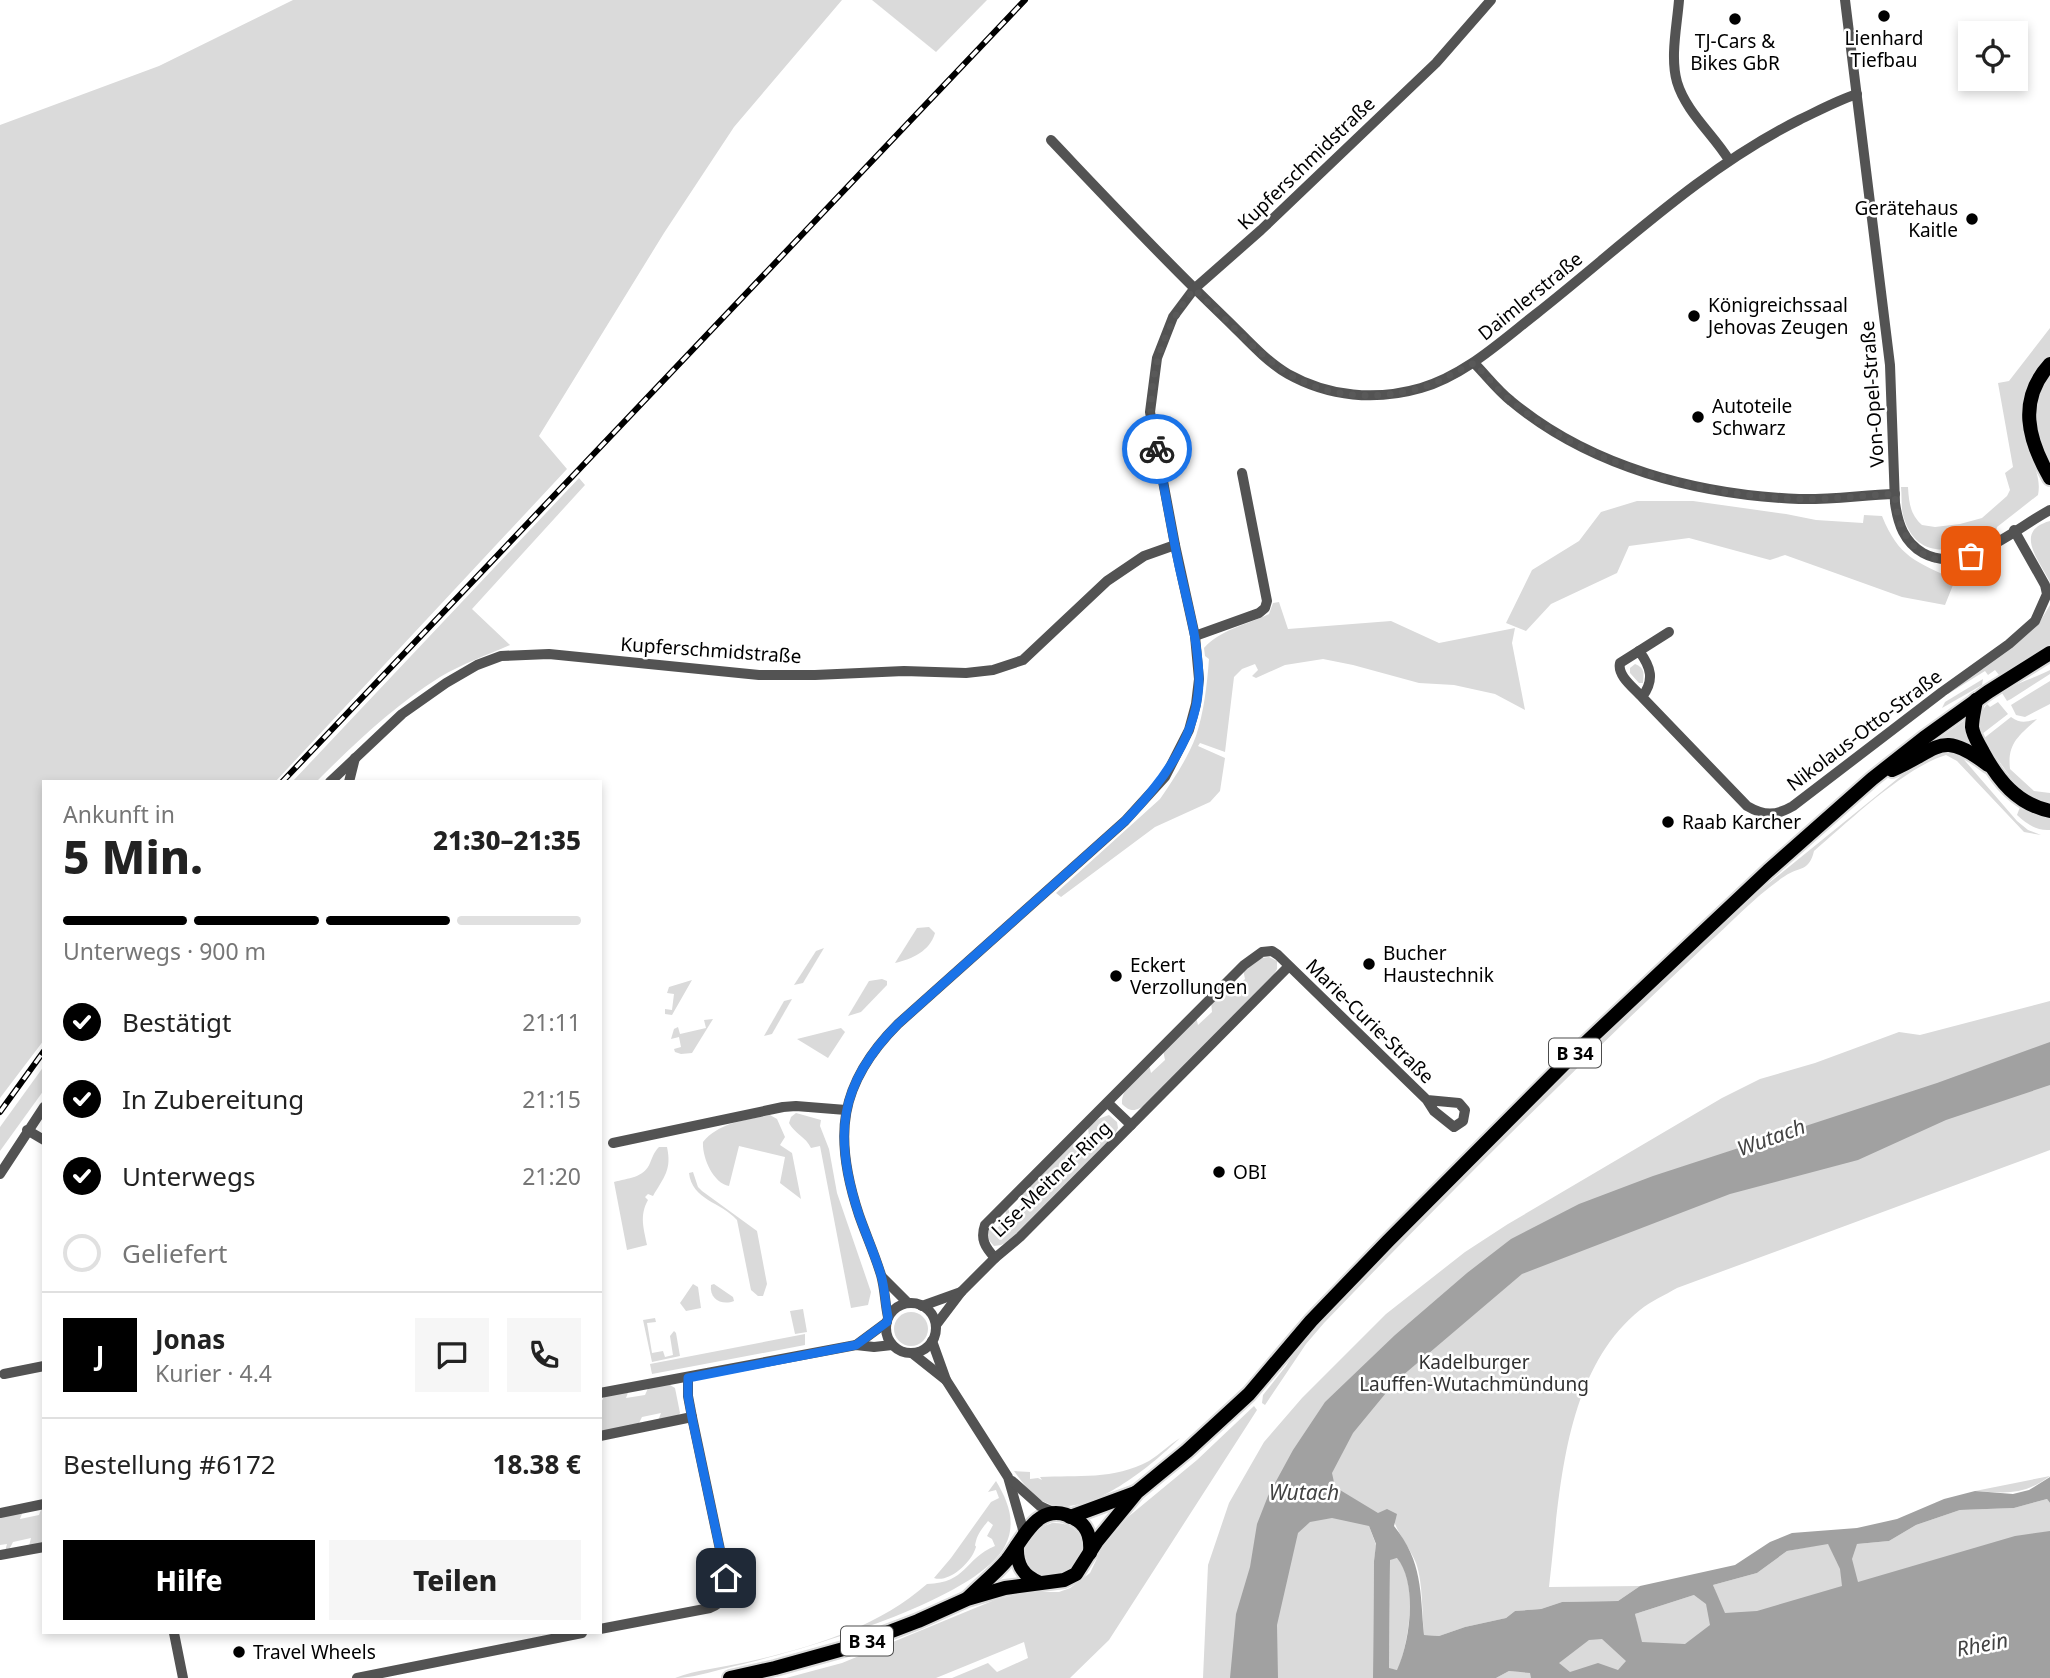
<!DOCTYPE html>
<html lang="de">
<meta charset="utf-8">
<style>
:root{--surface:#fff;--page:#f6f6f6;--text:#222;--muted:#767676;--line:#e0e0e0;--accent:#000}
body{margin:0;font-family:"Noto Sans",sans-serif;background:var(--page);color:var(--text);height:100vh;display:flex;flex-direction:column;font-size:26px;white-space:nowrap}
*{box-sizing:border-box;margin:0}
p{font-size:23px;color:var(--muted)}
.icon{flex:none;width:38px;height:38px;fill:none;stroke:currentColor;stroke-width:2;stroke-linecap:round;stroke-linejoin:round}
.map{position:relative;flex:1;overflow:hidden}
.side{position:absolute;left:42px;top:780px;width:560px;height:854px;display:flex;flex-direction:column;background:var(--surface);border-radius:0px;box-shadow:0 4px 10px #0003}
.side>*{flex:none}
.fabs{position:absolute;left:1958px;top:21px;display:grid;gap:14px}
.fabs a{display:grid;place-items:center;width:70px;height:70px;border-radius:0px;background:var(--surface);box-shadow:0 4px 10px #0003;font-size:35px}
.pin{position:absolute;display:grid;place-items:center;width:60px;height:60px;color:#fff;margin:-30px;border-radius:14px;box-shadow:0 4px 10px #0006}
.courier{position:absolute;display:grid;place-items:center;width:70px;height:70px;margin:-35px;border:5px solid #1a73e8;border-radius:50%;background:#fff;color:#222;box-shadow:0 2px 9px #0007}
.head em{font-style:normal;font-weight:800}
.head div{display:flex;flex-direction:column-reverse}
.head{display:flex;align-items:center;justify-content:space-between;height:119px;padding:0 21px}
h1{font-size:46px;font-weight:800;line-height:52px}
.bar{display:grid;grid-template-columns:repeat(4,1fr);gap:10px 7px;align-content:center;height:84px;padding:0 21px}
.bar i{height:9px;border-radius:5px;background:var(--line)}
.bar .selected{background:var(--accent)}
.bar p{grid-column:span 4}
.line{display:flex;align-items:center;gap:18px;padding:0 21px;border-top:2px solid var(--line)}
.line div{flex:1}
.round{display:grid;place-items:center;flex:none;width:74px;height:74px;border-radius:0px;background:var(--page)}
ol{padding:0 21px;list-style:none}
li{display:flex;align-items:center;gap:21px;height:77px}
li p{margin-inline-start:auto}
li .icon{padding:7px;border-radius:50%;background:var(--accent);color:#fff;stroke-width:4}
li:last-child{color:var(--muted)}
li i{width:38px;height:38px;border:4px solid var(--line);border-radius:50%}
.action{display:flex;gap:14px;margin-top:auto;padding:14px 21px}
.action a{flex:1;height:80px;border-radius:0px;background:var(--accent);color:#fff;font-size:28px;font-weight:800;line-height:80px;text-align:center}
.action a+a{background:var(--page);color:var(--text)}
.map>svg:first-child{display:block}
.green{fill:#dadada}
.water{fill:#a1a1a1;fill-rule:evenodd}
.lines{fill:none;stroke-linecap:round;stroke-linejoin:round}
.major-casing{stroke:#dbdbdb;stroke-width:18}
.minor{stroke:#535353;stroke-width:10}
.major{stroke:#000;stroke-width:14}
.rail-casing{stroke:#000;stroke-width:6}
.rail{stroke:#fff;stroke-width:3.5;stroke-dasharray:10;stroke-linecap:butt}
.done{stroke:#595959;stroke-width:7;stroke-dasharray:0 12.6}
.route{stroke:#1a73e8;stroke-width:9}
.poi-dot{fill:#000;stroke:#fff;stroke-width:2.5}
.labels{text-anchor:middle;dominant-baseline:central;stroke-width:5;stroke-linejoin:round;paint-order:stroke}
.shield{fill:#fff;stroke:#4c4c4c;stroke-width:2}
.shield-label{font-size:18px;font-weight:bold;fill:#000}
.poi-label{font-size:19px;fill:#000;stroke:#fff;text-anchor:start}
.street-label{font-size:19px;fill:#000;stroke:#fff}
.park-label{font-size:19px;fill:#313131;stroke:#fff}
.water-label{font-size:21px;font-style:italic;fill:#424242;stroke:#fff}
</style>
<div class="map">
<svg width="2050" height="1678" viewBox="0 0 2050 1678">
<rect width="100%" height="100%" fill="#fff"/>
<g class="green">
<polygon points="293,0 842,0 734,127 664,233 539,436 567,469 275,782 44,782 44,1040 0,1098 0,125 159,66"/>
<polygon points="872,0 987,0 936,52"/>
<path d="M2050 328V355C2023 383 2016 416 2029 452 2035 467 2041 480 2038 495L1997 527 1996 533C1963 549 1917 567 1903 515 1901 507 1902 496 1901 487H1908C1909 503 1910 514 1922 525L1935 527 1960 524 1982 518 2007 496 2010 490 2005 473 2013 467 1998 383 2009 381Z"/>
<path d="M2050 374V462C2035 427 2029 409 2050 374Z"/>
<path d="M579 478 585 485 472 609 510 645C487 655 462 664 440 677 395 705 354 744 316 782H292Z"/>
<path d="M1637 501H1693L1786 514 1816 520 1863 523 1864 515 1882 516C1899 558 1916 561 1955 580L1945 605 1902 597 1785 555 1770 560 1689 538 1629 546 1617 573 1551 604 1526 631 1506 623 1532 570 1579 541 1601 512Z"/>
<path d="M2050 521V582C2039 560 2013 531 2050 521Z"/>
<path d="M1279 602 1288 629 1391 621 1439 643 1515 628 1512 643 1525 710 1495 694 1454 685 1419 683 1353 665 1323 659 1285 665 1256 678 1252 676 1258 670 1255 664 1242 669 1234 677 1225 752 1200 743 1198 746 1225 758 1220 791 1210 802 1155 827 1061 897 1056 893 1160 799C1173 780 1188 758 1196 736 1204 712 1207 685 1209 659L1205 656 1204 648C1221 629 1247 625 1269 614L1273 603Z"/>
<polygon points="2050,605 2050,644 1999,675 1995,670 1988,675 1985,671 1948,694 1945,692 2039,623"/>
<path d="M1635 664C1645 668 1644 673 1643 683H1639L1630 673V668Z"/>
<path d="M2050 670V674L2011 699 2007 701 2002 693C2017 682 2033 679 2050 670Z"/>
<polygon points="1983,679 1982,685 1942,708 1945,702"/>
<polygon points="2050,681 2050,704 2025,717 2016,715 2011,705"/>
<path d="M1998 702 2008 714 1982 734C1978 724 1980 712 1987 704L1990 707Z"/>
<polygon points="1969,717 1973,741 1969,744 1951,739 1935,741"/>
<path d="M2011 717C2021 724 2026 722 2037 719 2019 736 2007 743 2010 769L2034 791 2050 793V802L2039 800 2019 789 1983 739Z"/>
<path d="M1943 748 1960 755 2017 821 2028 830 2041 835 2024 832 1957 761 1946 755C1905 767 1848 822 1814 851 1809 872 1800 866 1785 876 1756 895 1731 923 1705 946 1575 1068 1448 1194 1324 1323L1306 1344 1265 1405 1262 1403 1263 1395 1286 1366 1300 1343 1317 1323 1393 1244 1582 1056 1748 900 1928 754Z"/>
<path d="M2020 807 2050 816V830C2036 831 2027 824 2017 815Z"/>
<path d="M929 927 935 933C930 951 912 959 895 963L917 928Z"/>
<polygon points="824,948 803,983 794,985 816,951"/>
<path d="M1269 957 1277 961V969L1272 978 1148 1104C1136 1110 1132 1114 1122 1104 1121 1088 1138 1076 1149 1065L1151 1073 1165 1060 1163 1050 1196 1017 1198 1025 1212 1012 1211 1002 1229 984 1231 992 1245 979 1243 969 1262 958Z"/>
<polygon points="882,979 887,981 887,985 861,1012 848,1016 869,981"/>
<polygon points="692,980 672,1015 665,1014 665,1009 672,1010 674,994 667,993 669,987"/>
<polygon points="792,999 772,1034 764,1036 784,1001"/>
<path d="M2050 1001V1150L1677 1288C1665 1295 1651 1301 1640 1310 1562 1373 1560 1495 1549 1587L1640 1586 1618 1601 1562 1602 1541 1609 1515 1611 1506 1618 1465 1627 1439 1636 1424 1635C1422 1614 1423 1582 1416 1563 1411 1550 1394 1528 1394 1519L1369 1526 1376 1545 1374 1561 1373 1678H1203L1208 1565 1229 1503 1264 1442 1302 1398 1386 1314 1465 1252 1508 1224 1722 1098 1760 1079 1815 1063 1899 1032 1920 1035Z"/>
<polygon points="713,1019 692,1053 681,1054 675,1052 674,1049 681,1047 679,1037 671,1039 674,1029 678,1027 680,1034 706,1028 704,1020"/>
<polygon points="841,1028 845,1032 828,1058 797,1039"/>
<polygon points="44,1066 44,1090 0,1151 0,1127"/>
<path d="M796 1113 821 1120 820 1126 829 1149 837 1193 871 1292 868 1305 851 1308 820 1146 811 1148C806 1137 794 1133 789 1123L791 1117Z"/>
<path d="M770 1115 777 1119 785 1137 780 1145 792 1153 801 1199 780 1183 785 1157 739 1146 729 1186C713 1183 702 1157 703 1142 719 1122 747 1120 770 1115Z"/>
<polygon points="1109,1115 1117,1122 1118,1128 1111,1141 1012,1240 1001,1245 994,1246 988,1239 989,1229 994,1221 996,1229 1007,1219 1005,1210 1008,1207 1010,1216 1024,1202 1022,1193 1073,1141 1075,1150 1089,1136 1088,1127 1098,1119"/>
<path d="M659 1147H667C672 1170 664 1177 653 1196L648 1194 645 1197 648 1200C639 1216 644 1229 647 1245L627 1250 614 1182C628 1178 644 1178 650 1163 653 1156 654 1152 659 1147Z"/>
<path d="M693 1172 698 1187 702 1191 757 1231 767 1284 763 1296H758L751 1290 737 1220C721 1202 692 1200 689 1173Z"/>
<polygon points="693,1284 698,1287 701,1308 686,1311 680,1303"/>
<path d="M714 1284 733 1297 734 1301C722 1306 709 1299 711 1285Z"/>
<polygon points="803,1309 807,1332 795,1334 790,1311"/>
<circle cx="911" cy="1329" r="17"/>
<polygon points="655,1318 656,1322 647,1323 652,1353 663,1351 665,1357 673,1355 670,1336 674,1331 676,1333 680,1356 652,1362 643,1320"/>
<polygon points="805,1334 805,1345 652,1374 650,1364"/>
<polygon points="670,1385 675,1388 680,1413 677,1417 658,1421 661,1413 642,1417 638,1425 600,1432 600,1404 605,1395 629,1390 626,1398 645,1395 649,1386"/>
<polygon points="1254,1406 1257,1410 1109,1640 1070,1678 952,1678 988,1663 997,1672 1028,1658 1024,1642 936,1678 786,1678 842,1663 997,1599 1031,1592 1059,1592 1070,1588 1090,1573 1102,1548 1128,1517 1197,1460"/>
<path d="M1180 1438C1152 1465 1086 1522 1044 1502 1032 1496 1022 1482 1014 1471L1030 1472V1479L1038 1478 1042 1480 1040 1477C1077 1475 1114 1480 1149 1461 1160 1454 1169 1445 1180 1438Z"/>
<path d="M2050 1476C2023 1496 2007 1493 1975 1491Z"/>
<path d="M996 1481C1008 1501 1017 1523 1005 1546 976 1602 789 1654 727 1668 710 1672 692 1678 675 1678 695 1670 724 1667 747 1662 812 1647 877 1628 927 1584 967 1583 964 1559 995 1546L992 1539 987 1536 993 1525 988 1521C984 1526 978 1533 976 1541 973 1551 979 1541 974 1552 968 1565 948 1583 934 1578L951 1558 991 1502 999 1498 996 1490 988 1492Z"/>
<polygon points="2047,1499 2050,1503 2050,1629 1815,1678 1496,1678 1509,1671 1525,1672 1578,1643 1637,1624 1635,1614 1694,1595 1718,1599 1713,1585 1757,1573 1787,1551 1828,1543 1837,1562 1857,1544 1889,1541 1916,1525 1960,1510 2014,1508"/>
<polygon points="42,1507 44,1507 44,1543 29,1546 31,1538 13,1542 9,1550 5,1551 7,1544 0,1545 0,1515 23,1511 20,1519 39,1515"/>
<path d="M1052 1523C1089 1521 1092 1562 1063 1574 1057 1577 1047 1577 1040 1578L1023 1563C1023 1542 1033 1529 1052 1523Z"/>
<path d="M1398 1558C1418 1586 1409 1639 1398 1670L1389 1669 1390 1559Z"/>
</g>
<path class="water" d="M2050 1042V1085L1946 1120 1858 1160 1730 1194 1522 1274 1395 1382 1353 1433 1332 1473 1335 1487 1378 1513 1387 1509 1397 1514 1394 1526C1423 1562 1420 1592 1424 1635L1439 1636 1465 1627 1506 1618 1515 1611 1541 1609 1562 1602 1618 1601 1640 1586 1735 1565 1770 1542 1792 1533 1857 1528 1897 1519 1944 1499 1975 1491 2013 1494 2029 1490 2050 1477V1503L2047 1499 2014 1508 1960 1510 1916 1525 1889 1541 1857 1544 1852 1559 1858 1582 2015 1536 2050 1531V1678H1531L1530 1673 1509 1671 1496 1678H1373L1374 1561 1376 1544 1369 1526 1332 1518 1310 1522 1298 1533 1277 1625 1278 1678H1230L1236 1614 1250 1567 1257 1524 1268 1496 1293 1450 1325 1402 1395 1335 1467 1273 1511 1239 1579 1204 1653 1176 1937 1083ZM1828 1544 1840 1569 1842 1586 1757 1611 1725 1613 1713 1585 1757 1573 1787 1551ZM1397 1558C1418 1584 1410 1642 1397 1670L1389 1668 1390 1560ZM1694 1595 1706 1604 1710 1625 1685 1644 1642 1642 1635 1614ZM1602 1639 1626 1661 1618 1670 1598 1663 1570 1672 1559 1663 1589 1640Z"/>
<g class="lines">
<g class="major-casing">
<g id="major">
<path d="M2050 364C2017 400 2028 440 2050 478"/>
<path d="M1976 700C1975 708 1972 718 1972 727 1973 736 1979 744 1983 752 1998 780 2017 804 2050 811"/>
<path d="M1892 770C1939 750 1940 728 1988 765"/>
<polyline points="1070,1517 1135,1493"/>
<path d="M1017 1546C1016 1565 1023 1576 1040 1583"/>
<path d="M968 1598C981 1585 995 1574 1007 1560 1024 1539 1039 1496 1077 1520 1089 1528 1091 1540 1090 1553"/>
<polyline points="730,1678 775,1668 847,1648 918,1621 967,1599 1005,1588 1064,1580 1076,1574 1097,1541 1137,1492 1187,1451 1249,1394 1311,1321 1388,1241 1576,1052 1768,871 1872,779 1924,738 1988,692 2050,653"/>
</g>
</g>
<g class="minor">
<path d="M1679 0C1677 26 1670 57 1677 82 1686 112 1713 134 1729 160"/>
<path d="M1845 0 1890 365 1895 503C1898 524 1904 542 1923 553 1964 576 2014 529 2050 510"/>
<path d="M1051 140C1108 200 1165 261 1225 318 1244 336 1264 360 1288 374 1329 397 1376 401 1421 388 1465 375 1500 342 1536 314 1621 247 1701 169 1799 120 1818 111 1836 101 1857 94"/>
<path d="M1474 363C1486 375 1497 390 1511 401 1590 467 1698 495 1799 499 1830 500 1863 495 1895 494"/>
<polyline points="1195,636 1259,613 1265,608 1267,601 1242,473"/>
<polyline points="1639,651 1669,632"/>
<path d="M1642 697C1634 688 1617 676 1620 663L1639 651C1651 667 1655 680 1642 697L1747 806C1764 816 1776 816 1793 806L1942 692 2009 644 2035 621 2047 594 2045 585 2014 530"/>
<polyline points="330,782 402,714 446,683 477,665 501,656 549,654 759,675 815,675 904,671 966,673 993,670 1023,660 1107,581 1144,556 1175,545"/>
<polyline points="349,782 355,758"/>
<path d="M1289 966 1020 1237 995 1258C985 1247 980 1239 985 1225L1244 965 1262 952 1272 951 1278 955 1427 1100 1434 1111 1454 1127 1463 1121 1465 1110 1459 1103 1427 1100"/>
<polyline points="1108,1103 1131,1125"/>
<polyline points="27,1130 44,1140"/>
<polyline points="613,1143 783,1107 796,1106 846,1110"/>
<polyline points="0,1174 44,1107"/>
<polyline points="882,1277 908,1303"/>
<circle cx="911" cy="1328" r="25"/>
<polyline points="922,1306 961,1292"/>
<path d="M888 1317C885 1304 885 1289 881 1275 875 1255 866 1235 859 1215 833 1137 838 1084 898 1024L1125 821 1165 777 1189 730 1196 704 1199 679 1195 636 1175 545 1150 412 1157 358 1173 317 1194 289 1261 230 1436 63 1491 0"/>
<polyline points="936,1325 961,1292 995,1258"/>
<polyline points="932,1341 946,1380 1008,1477 1024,1533"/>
<polyline points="856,1345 887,1322"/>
<polyline points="912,1353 946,1380"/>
<polyline points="4,1374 44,1366"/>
<polyline points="600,1393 856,1345 874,1347 892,1345"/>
<polyline points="600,1436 692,1417"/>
<polyline points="1012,1481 1040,1506 1057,1514"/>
<polyline points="0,1513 44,1504"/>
<polyline points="0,1555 44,1547"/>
<path d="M600 1629 710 1608C724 1602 728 1593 726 1578L692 1417 688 1396V1378"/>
<polyline points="174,1633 183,1678"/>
<polyline points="357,1678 582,1633"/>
</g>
<use href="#major" class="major"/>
<g class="rail-casing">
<g id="rail">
<polyline points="282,782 1025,0"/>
<polyline points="0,1112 44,1051"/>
</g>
</g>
<use href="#rail" class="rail"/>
</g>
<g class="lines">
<path class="done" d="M1157 449C1155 437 1151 424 1151 411 1151 366 1166 324 1194 289 1224 316 1252 350 1286 372 1325 398 1376 401 1420 388 1438 383 1457 371 1474 363 1486 375 1497 390 1511 401 1590 467 1698 495 1799 499 1830 500 1863 495 1895 494 1896 537 1924 574 1971 556"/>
<path class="route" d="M726 1578 692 1418 688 1396V1378L856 1345 887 1322 888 1317C885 1303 885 1288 881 1275 875 1255 866 1235 859 1215 833 1137 838 1084 898 1024L1125 821C1162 783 1200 733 1199 677 1198 639 1187 602 1179 566 1171 527 1164 488 1157 449"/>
</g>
<g class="poi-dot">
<circle cx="1884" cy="16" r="7"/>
<circle cx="1735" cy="19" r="7"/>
<circle cx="1972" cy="219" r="7"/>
<circle cx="1694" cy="316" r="7"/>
<circle cx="1698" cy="417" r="7"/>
<circle cx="1668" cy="822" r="7"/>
<circle cx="1369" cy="964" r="7"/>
<circle cx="1116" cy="976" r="7"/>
<circle cx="1219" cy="1172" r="7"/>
<circle cx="239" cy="1652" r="7"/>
</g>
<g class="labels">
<g class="shield">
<rect x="1549" y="1038.5" width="52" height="29" rx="5"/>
<rect x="841" y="1626.5" width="52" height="29" rx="5"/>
</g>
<g class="shield-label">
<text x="1575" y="1053">B 34</text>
<text x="867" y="1641">B 34</text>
</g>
<g class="poi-label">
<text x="1884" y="38" text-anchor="middle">Lienhard<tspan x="1884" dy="22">Tiefbau</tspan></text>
<text x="1735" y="41" text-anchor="middle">TJ-Cars &amp;<tspan x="1735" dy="22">Bikes GbR</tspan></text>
<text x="1958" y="208" text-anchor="end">Gerätehaus<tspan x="1958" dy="22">Kaitle</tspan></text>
<text x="1708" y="305">Königreichssaal<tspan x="1708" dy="22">Jehovas Zeugen</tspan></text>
<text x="1712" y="406">Autoteile<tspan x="1712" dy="22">Schwarz</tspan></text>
<text x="1682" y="822">Raab Karcher</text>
<text x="1383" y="953">Bucher<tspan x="1383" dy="22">Haustechnik</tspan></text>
<text x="1130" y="965">Eckert<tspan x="1130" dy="22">Verzollungen</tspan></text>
<text x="1233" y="1172">OBI</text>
<text x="253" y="1652">Travel Wheels</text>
</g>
<g class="street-label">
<text transform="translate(1306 163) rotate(-44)">Kupferschmidstraße</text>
<text transform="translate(1530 296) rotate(-39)">Daimlerstraße</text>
<text transform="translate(1872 394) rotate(-94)">Von-Opel-Straße</text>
<text transform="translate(711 650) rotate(4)">Kupferschmidstraße</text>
<text transform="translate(1864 730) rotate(-37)">Nikolaus-Otto-Straße</text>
<text transform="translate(1370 1021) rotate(44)">Marie-Curie-Straße</text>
<text transform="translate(1051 1179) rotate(-44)">Lise-Meitner-Ring</text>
</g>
<g class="park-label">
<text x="1474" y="1362">Kadelburger<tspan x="1474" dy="22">Lauffen-Wutachmündung</tspan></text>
</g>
<g class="water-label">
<text transform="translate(1771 1137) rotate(-20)">Wutach</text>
<text x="1304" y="1492">Wutach</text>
<text transform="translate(1982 1644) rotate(-11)">Rhein</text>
</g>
</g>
</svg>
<div class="fabs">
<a><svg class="icon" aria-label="locate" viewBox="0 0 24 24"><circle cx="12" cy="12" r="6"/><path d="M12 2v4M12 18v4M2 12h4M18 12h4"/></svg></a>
</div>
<div class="pin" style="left:1971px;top:556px;background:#ea580c"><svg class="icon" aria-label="bag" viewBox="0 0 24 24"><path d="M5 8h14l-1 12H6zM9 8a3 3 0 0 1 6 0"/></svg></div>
<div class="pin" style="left:726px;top:1578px;background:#1f2937"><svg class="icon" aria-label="home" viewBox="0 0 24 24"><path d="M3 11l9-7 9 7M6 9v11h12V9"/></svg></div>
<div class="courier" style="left:1157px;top:449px"><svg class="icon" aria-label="bike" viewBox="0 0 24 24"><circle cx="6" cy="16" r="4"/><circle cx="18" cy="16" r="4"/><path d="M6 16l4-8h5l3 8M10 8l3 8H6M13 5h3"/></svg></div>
<section class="side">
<div class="head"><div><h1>5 Min.</h1><p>Ankunft in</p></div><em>21:30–21:35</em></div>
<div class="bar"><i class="selected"></i><i class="selected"></i><i class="selected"></i><i></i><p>Unterwegs · 900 m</p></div>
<ol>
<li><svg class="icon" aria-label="check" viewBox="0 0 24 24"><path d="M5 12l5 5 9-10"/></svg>Bestätigt<p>21:11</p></li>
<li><svg class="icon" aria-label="check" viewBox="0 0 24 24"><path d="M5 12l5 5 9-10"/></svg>In Zubereitung<p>21:15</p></li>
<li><svg class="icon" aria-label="check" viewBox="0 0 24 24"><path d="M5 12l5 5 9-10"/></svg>Unterwegs<p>21:20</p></li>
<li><i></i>Geliefert</li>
</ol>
<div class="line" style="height:126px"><b class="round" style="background:var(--accent);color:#fff">J</b><div><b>Jonas</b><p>Kurier · 4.4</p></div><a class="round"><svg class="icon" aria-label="chat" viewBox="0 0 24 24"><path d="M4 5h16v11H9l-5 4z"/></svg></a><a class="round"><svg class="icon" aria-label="phone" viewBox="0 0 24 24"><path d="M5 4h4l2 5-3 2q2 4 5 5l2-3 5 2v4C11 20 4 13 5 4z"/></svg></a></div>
<div class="line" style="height:91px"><div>Bestellung #6172</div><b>18.38 €</b></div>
<div class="action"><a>Hilfe</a><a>Teilen</a></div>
</section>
</div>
